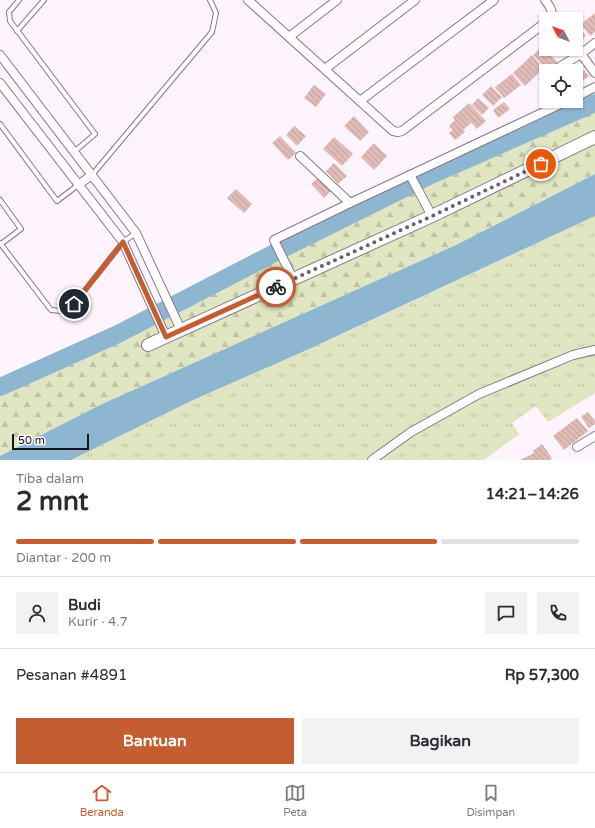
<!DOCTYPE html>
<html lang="id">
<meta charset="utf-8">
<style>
:root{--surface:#fff;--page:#f2f2f3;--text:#2b2b33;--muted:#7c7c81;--line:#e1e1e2;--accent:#c45d30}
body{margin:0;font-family:"Varela Round",sans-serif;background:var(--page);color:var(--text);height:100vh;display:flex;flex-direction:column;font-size:15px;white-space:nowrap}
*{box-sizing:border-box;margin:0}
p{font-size:13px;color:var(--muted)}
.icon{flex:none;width:22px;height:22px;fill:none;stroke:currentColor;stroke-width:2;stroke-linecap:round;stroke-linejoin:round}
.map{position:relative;height:460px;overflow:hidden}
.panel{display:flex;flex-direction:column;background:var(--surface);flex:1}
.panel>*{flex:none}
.needle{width:26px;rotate:311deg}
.controls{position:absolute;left:539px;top:12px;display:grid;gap:8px}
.controls a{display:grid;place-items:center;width:44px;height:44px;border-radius:0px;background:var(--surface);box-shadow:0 1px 3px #0004;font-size:20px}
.scale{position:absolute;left:12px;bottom:10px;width:77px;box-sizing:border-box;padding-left:4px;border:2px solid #1a121b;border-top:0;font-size:11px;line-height:14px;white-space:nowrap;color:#1a121b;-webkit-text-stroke:3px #fef4fe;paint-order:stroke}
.pin{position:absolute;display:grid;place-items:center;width:34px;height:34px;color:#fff;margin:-17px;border:2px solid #fff;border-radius:50%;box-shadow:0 1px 4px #0007}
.courier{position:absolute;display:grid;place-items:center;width:40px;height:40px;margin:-20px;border:3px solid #c45d30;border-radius:50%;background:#fff;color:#222;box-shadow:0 1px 5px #0007}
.head em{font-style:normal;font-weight:700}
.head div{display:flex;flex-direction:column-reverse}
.head{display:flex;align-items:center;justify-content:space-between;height:68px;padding:0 16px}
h1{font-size:26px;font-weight:700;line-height:30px}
.bar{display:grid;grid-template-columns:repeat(4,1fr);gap:6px 4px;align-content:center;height:48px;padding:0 16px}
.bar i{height:5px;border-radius:3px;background:var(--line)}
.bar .on{background:var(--accent)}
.bar p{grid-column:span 4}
.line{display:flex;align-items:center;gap:10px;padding:0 16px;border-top:1px solid var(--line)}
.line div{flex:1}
.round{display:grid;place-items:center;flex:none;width:42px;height:42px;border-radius:0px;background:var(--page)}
.cta{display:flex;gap:8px;margin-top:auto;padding:8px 16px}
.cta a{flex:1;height:46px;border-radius:0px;background:var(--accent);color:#fff;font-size:16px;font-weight:700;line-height:46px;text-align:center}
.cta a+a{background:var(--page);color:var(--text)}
.dock{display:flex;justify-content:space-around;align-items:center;height:56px;border-top:1px solid var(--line);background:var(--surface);font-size:11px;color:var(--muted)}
.dock a{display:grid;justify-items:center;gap:2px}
.dock .on{color:var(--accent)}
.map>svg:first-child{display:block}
.grass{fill:url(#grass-tufts)}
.forest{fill:url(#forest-firs)}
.water{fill:#8db6d0}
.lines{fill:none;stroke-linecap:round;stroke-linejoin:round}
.river{stroke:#8db6d0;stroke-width:18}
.building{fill:url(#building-back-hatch)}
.service-casing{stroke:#8a758b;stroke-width:6}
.minor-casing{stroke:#8a758b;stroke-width:10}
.secondary-casing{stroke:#8a758b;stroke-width:14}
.service{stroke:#fff;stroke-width:4}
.minor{stroke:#fff;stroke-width:8}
.secondary{stroke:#fff;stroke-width:12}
.done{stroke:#6a616a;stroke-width:4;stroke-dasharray:0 7.2}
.route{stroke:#c45d30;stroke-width:5}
</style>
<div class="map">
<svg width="595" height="460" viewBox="0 0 595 460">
<defs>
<pattern id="grass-tufts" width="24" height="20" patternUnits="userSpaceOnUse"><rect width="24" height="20" fill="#e0e6c1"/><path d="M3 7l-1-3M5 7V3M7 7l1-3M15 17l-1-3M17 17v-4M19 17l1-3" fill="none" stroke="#c0c4a5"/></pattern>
<pattern id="forest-firs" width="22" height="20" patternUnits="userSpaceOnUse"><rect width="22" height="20" fill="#e0e6c1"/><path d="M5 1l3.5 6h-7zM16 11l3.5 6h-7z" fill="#c0c4a5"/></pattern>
<pattern id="building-back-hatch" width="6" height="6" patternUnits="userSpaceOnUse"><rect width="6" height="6" fill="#e0bbb6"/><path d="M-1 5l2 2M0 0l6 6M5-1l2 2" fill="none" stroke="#c0a09c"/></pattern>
</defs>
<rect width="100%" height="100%" fill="#fef4fe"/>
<polygon class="grass" points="595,216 595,393 548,422 536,406 512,423 519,434 484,460 71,460 191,401 353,329"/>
<polygon class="forest" points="595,106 595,174 456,245 100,405 0,456 0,387"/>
<polygon class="water" points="595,174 595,216 309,349 191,401 71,460 0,460 0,456 100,405 456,245"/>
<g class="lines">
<polyline class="river" points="0,387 118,334 284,248 431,175 595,103"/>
</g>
<g class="building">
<polygon points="595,13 595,32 590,36 581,24"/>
<polygon points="576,22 586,36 576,44"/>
<polygon points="543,46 558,63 549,71 533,55"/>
<polygon points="532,55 544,68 525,86 513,73"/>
<polygon points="572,62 581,73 584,70 589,76 577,85 576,71 566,71 564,69"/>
<polygon points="546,73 546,89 538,79"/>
<polygon points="512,74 521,85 504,98 495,87"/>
<polygon points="314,85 326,94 316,107 304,98"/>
<polygon points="491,86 502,97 493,106 482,95"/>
<polygon points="478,98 489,108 482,115 472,105"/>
<polygon points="504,102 510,109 498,118 493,110"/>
<polygon points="469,103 486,121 477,129 466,117 471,123 463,130 465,132 455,140 449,133 453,130 449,126 455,120 453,117"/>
<polygon points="354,116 369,132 360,141 344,126"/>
<polygon points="294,126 306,136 297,146 286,135"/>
<polygon points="280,136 296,153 288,160 272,143"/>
<polygon points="334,137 353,154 342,166 323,149"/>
<polygon points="374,143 387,156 374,170 361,157"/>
<polygon points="334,163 347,176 338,184 326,171"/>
<polygon points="319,177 331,191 324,198 311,184"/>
<polygon points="236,189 252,204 244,213 227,198"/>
<polygon points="588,412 595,421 595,424 589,428 581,417"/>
<polygon points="577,418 588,431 564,450 553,436"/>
<polygon points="542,444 552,458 550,460 520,460 534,453 533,451"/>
</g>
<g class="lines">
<g class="service-casing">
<g id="service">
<polyline points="19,0 9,12 10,21 95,134 74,152"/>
<polyline points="17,31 44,0"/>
<polyline points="0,124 57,201 78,185"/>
<polyline points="92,175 212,32 216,13 210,0"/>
<polyline points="0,200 21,229 1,244"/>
<polyline points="0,243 51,310 61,311 74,304 123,242 136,233"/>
</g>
</g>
<g class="minor-casing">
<g id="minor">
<polyline points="248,0 393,131 398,132 402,131 546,22"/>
<path d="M545 0C550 7 554 11 550 19"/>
<polyline points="289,37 337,0"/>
<polyline points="595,43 581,54 595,73"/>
<polyline points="0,55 136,233 181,330"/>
<polyline points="325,69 415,0"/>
<polyline points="559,71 561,66 581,54"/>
<polyline points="0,83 123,242 166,337"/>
<polyline points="576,97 595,87"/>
<polyline points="360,101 494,0"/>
<polyline points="300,156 350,203 410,175"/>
<polyline points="78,185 92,175"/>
<polyline points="432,216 410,175 567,101"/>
<polyline points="293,279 274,240 350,203"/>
<polyline points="577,447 595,436"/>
<polyline points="372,460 411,432 479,394 573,355 595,350"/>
</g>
</g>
<g class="secondary-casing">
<polyline id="secondary" points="148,345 432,216 595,137"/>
</g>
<use href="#service" class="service"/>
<use href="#minor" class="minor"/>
<use href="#secondary" class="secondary"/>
</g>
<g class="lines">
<polyline class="done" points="276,287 432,216 541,164"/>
<polyline class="route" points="74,304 123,242 166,337 276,287"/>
</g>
</svg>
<div class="controls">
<a><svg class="needle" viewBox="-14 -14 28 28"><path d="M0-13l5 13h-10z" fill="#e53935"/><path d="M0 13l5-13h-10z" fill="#7c7c81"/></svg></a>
<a><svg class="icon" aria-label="locate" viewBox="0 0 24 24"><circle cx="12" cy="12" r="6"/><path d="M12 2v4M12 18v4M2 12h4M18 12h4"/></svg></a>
</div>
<div class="scale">50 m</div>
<div class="pin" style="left:541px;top:164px;background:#ea580c"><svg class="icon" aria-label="bag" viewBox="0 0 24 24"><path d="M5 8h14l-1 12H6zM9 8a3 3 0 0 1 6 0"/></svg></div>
<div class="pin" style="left:74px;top:304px;background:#1f2937"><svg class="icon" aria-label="home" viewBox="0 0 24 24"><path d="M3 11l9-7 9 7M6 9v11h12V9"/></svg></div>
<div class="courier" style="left:276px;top:287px"><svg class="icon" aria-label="bike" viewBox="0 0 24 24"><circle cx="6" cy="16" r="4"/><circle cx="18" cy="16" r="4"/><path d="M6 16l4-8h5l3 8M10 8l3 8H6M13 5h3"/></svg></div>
</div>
<section class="panel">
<div class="head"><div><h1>2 mnt</h1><p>Tiba dalam</p></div><em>14:21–14:26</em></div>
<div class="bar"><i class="on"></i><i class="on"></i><i class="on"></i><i></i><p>Diantar · 200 m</p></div>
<div class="line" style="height:72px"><a class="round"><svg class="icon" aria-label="person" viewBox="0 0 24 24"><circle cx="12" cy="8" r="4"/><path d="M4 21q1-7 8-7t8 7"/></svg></a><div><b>Budi</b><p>Kurir · 4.7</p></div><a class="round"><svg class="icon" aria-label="chat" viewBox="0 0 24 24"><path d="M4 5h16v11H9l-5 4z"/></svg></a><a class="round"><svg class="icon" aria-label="phone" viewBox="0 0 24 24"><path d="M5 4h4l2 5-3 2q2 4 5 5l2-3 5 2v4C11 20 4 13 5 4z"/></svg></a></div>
<div class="line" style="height:52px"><div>Pesanan #4891</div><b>Rp 57,300</b></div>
<div class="cta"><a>Bantuan</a><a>Bagikan</a></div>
</section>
<nav class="dock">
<a class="on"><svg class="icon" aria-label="home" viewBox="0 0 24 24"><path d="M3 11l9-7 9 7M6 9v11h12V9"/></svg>Beranda</a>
<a><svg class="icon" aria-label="map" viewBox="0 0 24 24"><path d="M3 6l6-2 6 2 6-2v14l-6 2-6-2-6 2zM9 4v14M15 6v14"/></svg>Peta</a>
<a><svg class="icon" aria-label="saved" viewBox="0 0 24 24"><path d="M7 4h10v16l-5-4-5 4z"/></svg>Disimpan</a>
</nav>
